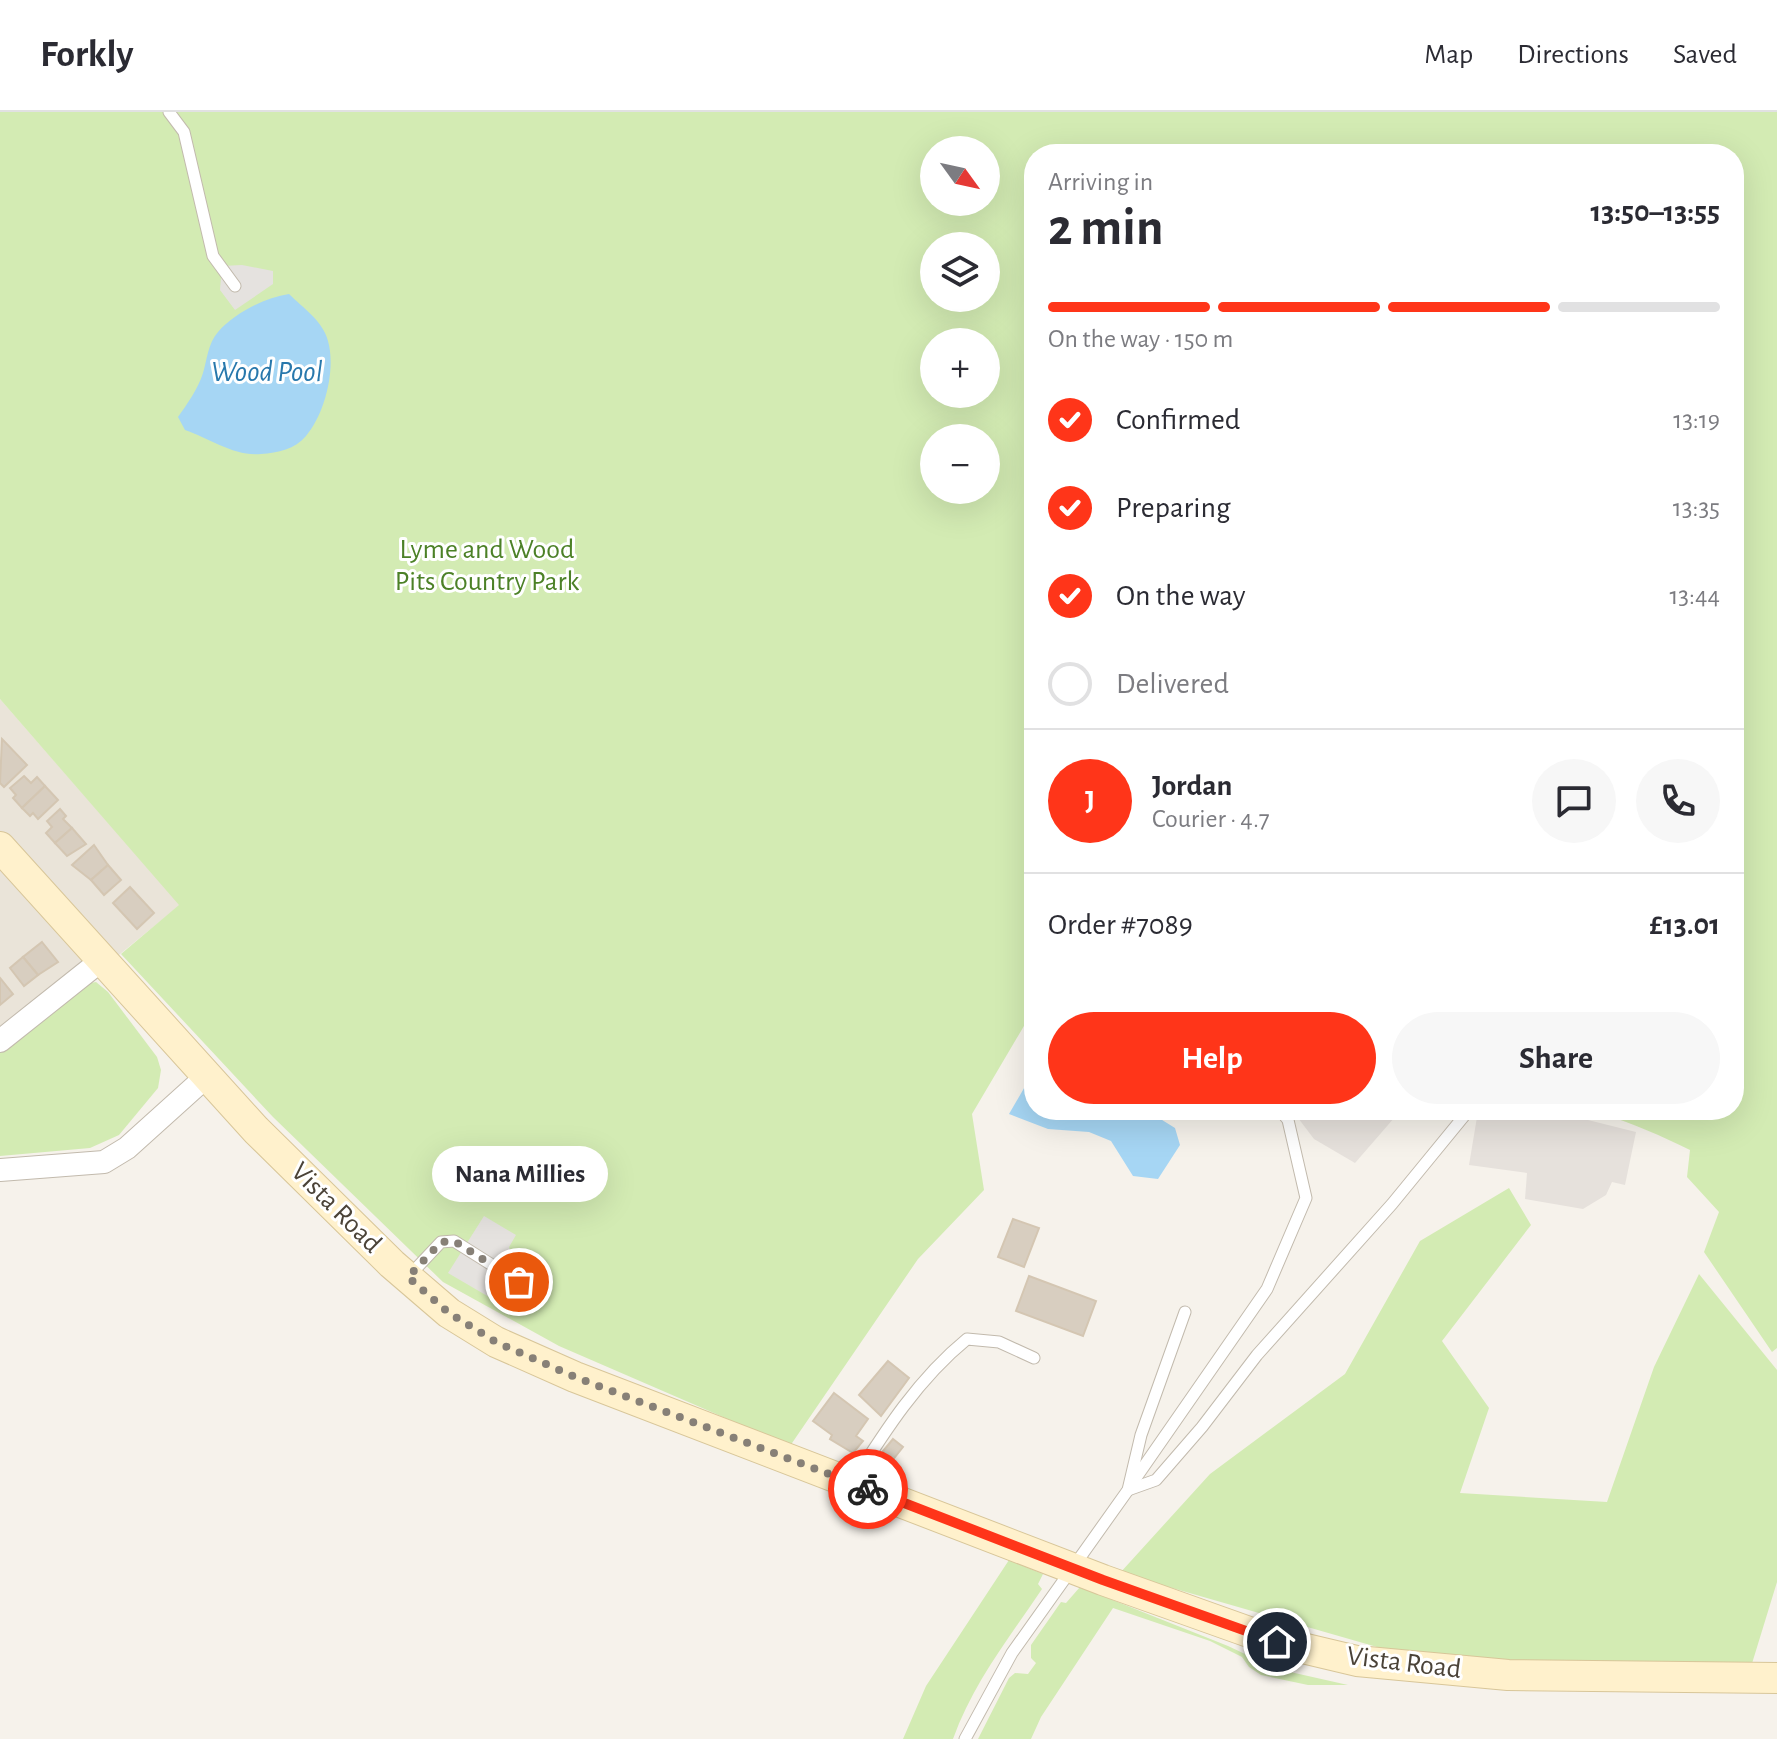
<!DOCTYPE html>
<meta charset="utf-8">
<style>
:root{--surface:#fff;--page:#f7f7f7;--text:#2b2b33;--muted:#7c7c81;--line:#e1e1e2;--accent:#ff3519}
body{margin:0;font-family:"Alegreya Sans",sans-serif;background:var(--page);color:var(--text);height:100vh;display:flex;flex-direction:column;font-size:30px;white-space:nowrap}
*{box-sizing:border-box;margin:0}
p{font-size:26px;color:var(--muted)}
.icon{flex:none;width:44px;height:44px;fill:none;stroke:currentColor;stroke-width:2;stroke-linecap:round;stroke-linejoin:round}
.map{position:relative;flex:1;overflow:hidden}
.side{position:absolute;left:1024px;top:32px;width:720px;height:976px;display:flex;flex-direction:column;background:var(--surface);border-radius:32px;box-shadow:0 8px 32px #0002}
.side>*{flex:none}
.needle{width:52px;rotate:123deg}
.fabs{position:absolute;left:920px;top:24px;display:grid;gap:16px}
.fabs a{display:grid;place-items:center;width:80px;height:80px;border-radius:50%;background:var(--surface);box-shadow:0 8px 32px #0002;font-size:40px}
.pin{position:absolute;display:grid;place-items:center;width:68px;height:68px;color:#fff;margin:-34px;border:4px solid #fff;border-radius:50%;box-shadow:0 2px 8px #0007}
.courier{position:absolute;display:grid;place-items:center;width:80px;height:80px;margin:-40px;border:6px solid #ff3519;border-radius:50%;background:#fff;color:#222;box-shadow:0 2px 10px #0007}
.bubble{position:absolute;height:56px;border-radius:28px;background:var(--surface);box-shadow:0 8px 32px #0002;font-size:26px;font-weight:700;line-height:56px;text-align:center}
.overview em{font-style:normal;font-weight:700}
.overview div{display:flex;flex-direction:column-reverse}
.overview{display:flex;align-items:center;justify-content:space-between;height:136px;padding:0 24px}
h1{font-size:52px;font-weight:700;line-height:60px}
.bar{display:grid;grid-template-columns:repeat(4,1fr);gap:12px 8px;align-content:center;height:96px;padding:0 24px}
.bar i{height:10px;border-radius:6px;background:var(--line)}
.bar .on{background:var(--accent)}
.bar p{grid-column:span 4}
.line{display:flex;align-items:center;gap:20px;padding:0 24px;border-top:2px solid var(--line)}
.line div{flex:1}
.round{display:grid;place-items:center;flex:none;width:84px;height:84px;border-radius:42px;background:var(--page)}
ol{padding:0 24px;list-style:none}
li{display:flex;align-items:center;gap:24px;height:88px}
li p{margin-inline-start:auto}
li .icon{padding:8px;border-radius:50%;background:var(--accent);color:#fff;stroke-width:4}
li:last-child{color:var(--muted)}
li i{width:44px;height:44px;border:4px solid var(--line);border-radius:50%}
.cta{display:flex;gap:16px;margin-top:auto;padding:16px 24px}
.cta a{flex:1;height:92px;border-radius:48px;background:var(--accent);color:#fff;font-size:32px;font-weight:700;line-height:92px;text-align:center}
.cta a+a{background:var(--page);color:var(--text)}
header{display:flex;align-items:center;gap:48px;box-sizing:border-box;height:112px;padding:0 40px;background:var(--surface);border-bottom:2px solid var(--line)}
header strong{font-size:38px}
nav{display:flex;gap:44px;margin-inline-start:auto;font-size:28px}
.map>svg:first-child{display:block}
.residential{fill:#eae4d9}
.industrial{fill:#e6e1dc}
.green{fill:#d3ebb3;fill-rule:evenodd}
.parking{fill:#e5e2df}
.water{fill:#a6d6f4}
.building{fill:#d8cec0;stroke:#d4c6b2;stroke-width:2}
.lines{fill:none;stroke-linecap:round;stroke-linejoin:round}
.lane-casing{stroke:#c2baad;stroke-width:13}
.street-casing{stroke:#c2baad;stroke-width:24}
.secondary-casing{stroke:#d8c699;stroke-width:32}
.lane{stroke:#fff;stroke-width:11}
.street{stroke:#fff;stroke-width:22}
.secondary{stroke:#fff1cc;stroke-width:30}
.done{stroke:#878077;stroke-width:8;stroke-dasharray:0 14.4}
.route{stroke:#ff3519;stroke-width:10}
.labels{text-anchor:middle;dominant-baseline:central;stroke-width:6;stroke-linejoin:round;paint-order:stroke}
.park-label{font-size:28px;fill:#4c8127;stroke:#fff}
.street-label{font-size:28px;fill:#4b4338;stroke:#fff}
.water-label{font-size:30px;font-style:italic;fill:#2878ac;stroke:#fff}
</style>
<header>
<strong>Forkly</strong>
<nav><a>Map</a><a>Directions</a><a>Saved</a></nav>
</header>
<div class="map">
<svg width="1777" height="1627" viewBox="0 0 1777 1627">
<rect width="100%" height="100%" fill="#f6f2eb"/>
<polygon class="residential" points="0,587 180,793 0,940"/>
<g class="industrial">
<polygon points="1292,998 1401,998 1355,1051 1314,1027"/>
<polygon points="1482,998 1561,998 1564,1002 1636,1020 1625,1073 1612,1070 1606,1083 1583,1097 1525,1087 1527,1061 1469,1053 1477,1005"/>
</g>
<g class="green">
<path d="M0 0H1777V1236L1772 1240 1704 1140 1719 1100 1687 1065 1690 1038C1661 1024 1633 1011 1602 1002 1588 998 1571 999 1557 998H1734V42H1034V897L972 1002 984 1078 918 1147 790 1334 559 1234 443 1170 273 1005 121 842 179 793 0 587ZM934 38H986V90H934ZM934 134H986V186H934ZM934 230H986V282H934ZM934 326H986V378H934Z"/>
<polygon points="96,870 108,880 157,945 161,958 158,976 119,1023 90,1036 0,1044 0,940 85,872"/>
<polygon points="1509,1076 1531,1113 1442,1229 1489,1296 1460,1381 1607,1390 1654,1255 1699,1162 1777,1258 1777,1470 1750,1558 1464,1560 1120,1461 1210,1362 1345,1262 1420,1129"/>
<path d="M1009 1448 1043 1462 1038 1472 1042 1477C1009 1526 973 1571 953 1627H903L926 1574Z"/>
<polygon points="1080,1475 1228,1534 1277,1557 1348,1573 1308,1573 1261,1563 1249,1555 1242,1545 1210,1529 1113,1496 1041,1605 1031,1627 978,1627 1009,1566 1015,1561 1028,1562 1036,1551 1031,1546 1031,1533 1061,1490 1066,1491"/>
</g>
<g class="parking">
<polygon points="242,153 273,159 273,172 235,198 220,178 222,154"/>
<polygon points="484,1104 516,1123 509,1135 513,1148 535,1163 513,1199 448,1161"/>
</g>
<g class="water">
<path d="M289 182C303 196 323 209 328 229 336 257 325 302 306 324 295 337 278 341 261 342 235 345 209 326 185 318L178 305C187 292 198 277 203 261 207 248 208 231 218 220 235 201 264 186 289 182Z"/>
<polygon points="1034,968 1034,998 1146,998 1175,1016 1180,1033 1158,1067 1133,1064 1111,1029 1089,1020 1048,1017 1009,1002 1027,971"/>
</g>
<g class="building">
<polygon points="2,627 27,653 4,675 0,671"/>
<polygon points="24,664 31,671 37,665 45,674 22,696 13,686 16,683 10,676"/>
<polygon points="45,674 58,688 38,707 33,701 30,704 22,696"/>
<polygon points="60,697 66,704 63,707 72,716 55,731 46,721 52,715 47,709"/>
<polygon points="72,716 86,732 67,744 55,731"/>
<polygon points="94,733 108,753 91,768 72,753"/>
<polygon points="108,753 121,768 104,783 91,768"/>
<polygon points="130,775 154,801 137,817 113,791"/>
<polygon points="42,830 58,850 38,863 23,845"/>
<polygon points="23,845 38,863 24,874 10,856"/>
<polygon points="0,866 13,882 0,893"/>
<polygon points="1013,1107 1039,1116 1024,1155 998,1145"/>
<polygon points="1029,1164 1096,1189 1083,1224 1016,1199"/>
<polygon points="888,1249 909,1266 881,1304 859,1283"/>
<polygon points="834,1281 868,1307 856,1324 863,1329 853,1341 830,1327 832,1323 813,1309"/>
<polygon points="893,1327 903,1335 880,1364 869,1356"/>
</g>
<g class="lines">
<g class="lane-casing">
<g id="lane">
<polyline points="169,0 184,20 213,144 235,174"/>
<polyline points="408,1165 441,1130 454,1129 519,1170"/>
<polyline points="1133,1370 1267,1177 1306,1086 1288,1008 1280,998"/>
<path d="M852 1371C885 1319 918 1267 967 1227L999 1230 1034 1246"/>
<polyline points="1128,1378 1156,1368 1202,1315 1257,1243 1392,1092 1469,998"/>
<polyline points="965,1627 1012,1541 1128,1378 1141,1323 1185,1200"/>
</g>
</g>
<g class="street-casing">
<g id="street">
<polyline points="0,929 103,847"/>
<polyline points="0,1058 104,1050 127,1036 208,963"/>
</g>
</g>
<g class="secondary-casing">
<polyline id="secondary" points="0,735 256,1018 392,1152 449,1201 496,1230 575,1265 1103,1468 1277,1530 1357,1549 1508,1563 1777,1566"/>
</g>
<use href="#lane" class="lane"/>
<use href="#street" class="street"/>
<use href="#secondary" class="secondary"/>
</g>
<g class="lines">
<polyline class="done" points="519,1170 454,1129 441,1130 408,1165 449,1201 496,1230 575,1265 868,1377"/>
<polyline class="route" points="868,1377 1103,1468 1277,1530"/>
</g>
<g class="labels">
<g class="park-label">
<text x="487" y="438">Lyme and Wood<tspan x="487" dy="32">Pits Country Park</tspan></text>
</g>
<g class="street-label">
<text transform="translate(336 1096) rotate(45)">Vista Road</text>
<text transform="translate(1404 1551) rotate(7)">Vista Road</text>
</g>
<g class="water-label">
<text x="267" y="260">Wood Pool</text>
</g>
</g>
</svg>
<div class="fabs">
<a><svg class="needle" viewBox="-14 -14 28 28"><path d="M0-13l5 13h-10z" fill="#e53935"/><path d="M0 13l5-13h-10z" fill="#7c7c81"/></svg></a>
<a><svg class="icon" aria-label="layers" viewBox="0 0 24 24"><path d="M12 4l9 5-9 5-9-5zM3 14l9 5 9-5"/></svg></a>
<a>+</a>
<a>−</a>
</div>
<div class="pin" style="left:519px;top:1170px;background:#ea580c"><svg class="icon" aria-label="bag" viewBox="0 0 24 24"><path d="M5 8h14l-1 12H6zM9 8a3 3 0 0 1 6 0"/></svg></div>
<div class="pin" style="left:1277px;top:1530px;background:#1f2937"><svg class="icon" aria-label="home" viewBox="0 0 24 24"><path d="M3 11l9-7 9 7M6 9v11h12V9"/></svg></div>
<div class="courier" style="left:868px;top:1377px"><svg class="icon" aria-label="bike" viewBox="0 0 24 24"><circle cx="6" cy="16" r="4"/><circle cx="18" cy="16" r="4"/><path d="M6 16l4-8h5l3 8M10 8l3 8H6M13 5h3"/></svg></div>
<div class="bubble" style="left:432px;top:1034px;width:176px">Nana Millies</div>
<section class="side">
<div class="overview"><div><h1>2 min</h1><p>Arriving in</p></div><em>13:50–13:55</em></div>
<div class="bar"><i class="on"></i><i class="on"></i><i class="on"></i><i></i><p>On the way · 150 m</p></div>
<ol>
<li><svg class="icon" aria-label="check" viewBox="0 0 24 24"><path d="M5 12l5 5 9-10"/></svg>Confirmed<p>13:19</p></li>
<li><svg class="icon" aria-label="check" viewBox="0 0 24 24"><path d="M5 12l5 5 9-10"/></svg>Preparing<p>13:35</p></li>
<li><svg class="icon" aria-label="check" viewBox="0 0 24 24"><path d="M5 12l5 5 9-10"/></svg>On the way<p>13:44</p></li>
<li><i></i>Delivered</li>
</ol>
<div class="line" style="height:144px"><b class="round" style="background:var(--accent);color:#fff">J</b><div><b>Jordan</b><p>Courier · 4.7</p></div><a class="round"><svg class="icon" aria-label="chat" viewBox="0 0 24 24"><path d="M4 5h16v11H9l-5 4z"/></svg></a><a class="round"><svg class="icon" aria-label="phone" viewBox="0 0 24 24"><path d="M5 4h4l2 5-3 2q2 4 5 5l2-3 5 2v4C11 20 4 13 5 4z"/></svg></a></div>
<div class="line" style="height:104px"><div>Order #7089</div><b>£13.01</b></div>
<div class="cta"><a>Help</a><a>Share</a></div>
</section>
</div>
